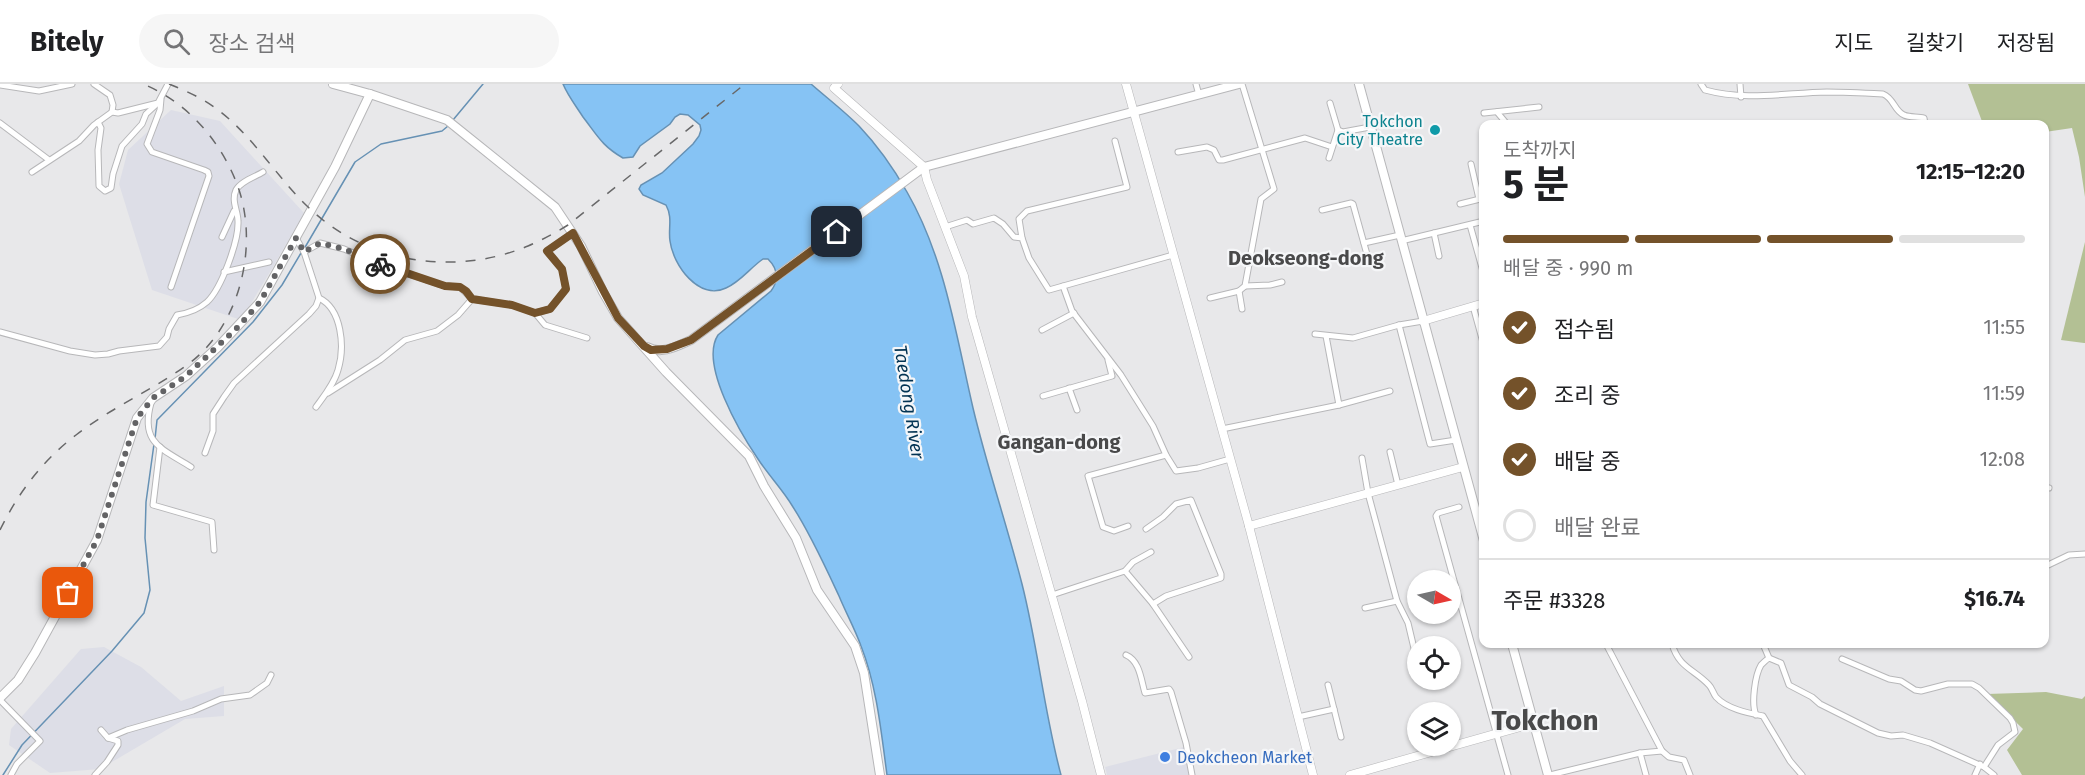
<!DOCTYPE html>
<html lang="ko">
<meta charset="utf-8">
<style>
:root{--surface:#fff;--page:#f6f6f6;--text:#202124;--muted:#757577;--line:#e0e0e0;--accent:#74522a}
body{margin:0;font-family:"Fira Sans","Noto Sans KR",sans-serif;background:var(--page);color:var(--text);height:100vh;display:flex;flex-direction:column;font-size:22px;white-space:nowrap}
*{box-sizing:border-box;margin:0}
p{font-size:20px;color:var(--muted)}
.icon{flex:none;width:33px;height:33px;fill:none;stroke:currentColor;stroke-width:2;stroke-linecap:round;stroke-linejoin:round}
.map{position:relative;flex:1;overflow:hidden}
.drawer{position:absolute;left:1479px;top:36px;width:570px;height:528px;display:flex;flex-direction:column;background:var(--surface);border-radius:12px;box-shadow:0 2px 4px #0004}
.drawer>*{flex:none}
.needle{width:39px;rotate:99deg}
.controls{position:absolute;left:1407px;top:486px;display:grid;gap:12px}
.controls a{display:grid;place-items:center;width:54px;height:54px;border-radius:50%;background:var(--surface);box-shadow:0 2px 4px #0004;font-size:30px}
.pin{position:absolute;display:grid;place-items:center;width:51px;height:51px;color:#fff;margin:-26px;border-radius:12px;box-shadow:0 3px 9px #0006}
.courier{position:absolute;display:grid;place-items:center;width:60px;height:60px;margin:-30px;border:4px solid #74522a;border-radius:50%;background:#fff;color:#222;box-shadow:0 2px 8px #0007}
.headline em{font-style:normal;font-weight:700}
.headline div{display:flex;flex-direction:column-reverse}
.headline{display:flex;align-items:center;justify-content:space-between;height:102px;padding:0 24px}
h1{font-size:39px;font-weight:700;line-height:45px}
.bar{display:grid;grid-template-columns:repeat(4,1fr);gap:9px 6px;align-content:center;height:72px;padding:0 24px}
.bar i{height:8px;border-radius:4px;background:var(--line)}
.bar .on{background:var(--accent)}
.bar p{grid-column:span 4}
.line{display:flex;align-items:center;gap:15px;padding:0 24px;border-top:2px solid var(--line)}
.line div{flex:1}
ol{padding:0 24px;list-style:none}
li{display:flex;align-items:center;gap:18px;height:66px}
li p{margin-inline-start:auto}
li .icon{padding:6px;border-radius:50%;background:var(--accent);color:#fff;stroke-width:4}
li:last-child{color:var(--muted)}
li i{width:33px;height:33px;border:3px solid var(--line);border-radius:50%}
header{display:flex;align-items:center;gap:36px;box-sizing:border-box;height:84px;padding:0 30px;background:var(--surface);border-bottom:2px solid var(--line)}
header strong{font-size:28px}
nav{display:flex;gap:33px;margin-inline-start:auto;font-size:21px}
.search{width:420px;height:54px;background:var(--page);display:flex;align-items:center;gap:15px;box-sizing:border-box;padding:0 21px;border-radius:33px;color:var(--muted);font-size:22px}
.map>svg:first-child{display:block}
.built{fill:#dddee7}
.green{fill:#b3c094}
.water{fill:#86c3f4;stroke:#6691b4;stroke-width:1.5}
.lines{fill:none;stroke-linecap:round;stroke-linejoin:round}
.stream{stroke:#6691b4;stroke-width:1.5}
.street-casing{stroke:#b7b7b9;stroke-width:7}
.secondary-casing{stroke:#b7b7b9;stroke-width:9}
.primary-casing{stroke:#b7b7b9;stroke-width:10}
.street{stroke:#fff;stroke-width:5}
.secondary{stroke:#fff;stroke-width:8}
.primary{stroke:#fff;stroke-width:8}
.rail{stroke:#686869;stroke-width:1.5;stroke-dasharray:10 10;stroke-linecap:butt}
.done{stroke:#636365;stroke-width:6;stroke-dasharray:0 10.8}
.route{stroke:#74522a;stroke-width:8}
.culture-dot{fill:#0f9aa8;stroke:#f5f6f8;stroke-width:2}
.shop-dot{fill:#3f7fe0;stroke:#f5f6f8;stroke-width:2}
.labels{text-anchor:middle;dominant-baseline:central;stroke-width:4.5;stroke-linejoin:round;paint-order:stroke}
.culture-label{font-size:16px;fill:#0d838f;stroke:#f5f6f8;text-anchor:end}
.shop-label{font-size:16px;fill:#366cbe;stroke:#f5f6f8;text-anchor:start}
.water-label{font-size:18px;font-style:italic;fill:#023353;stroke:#f5f6f8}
.quarter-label{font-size:20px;font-weight:bold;fill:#49494a;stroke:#f5f6f8}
.town-label{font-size:28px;font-weight:bold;fill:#49494a;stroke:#f5f6f8}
</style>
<header>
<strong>Bitely</strong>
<div class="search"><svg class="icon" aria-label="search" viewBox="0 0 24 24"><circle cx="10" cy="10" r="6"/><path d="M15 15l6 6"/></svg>장소 검색</div>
<nav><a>지도</a><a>길찾기</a><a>저장됨</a></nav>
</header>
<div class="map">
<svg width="2085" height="691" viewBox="0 0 2085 691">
<rect width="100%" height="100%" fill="#e8e8ea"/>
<g class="built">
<polygon points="171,26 220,37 304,129 273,183 241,236 152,206 119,100 128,66"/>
<polygon points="104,563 141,583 181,617 224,602 224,632 185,635 100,685 50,689 9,661 11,645 81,565"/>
<polygon points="1184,663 1189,691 1107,691 1105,683"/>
</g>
<g class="green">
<polygon points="1968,0 2085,0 2085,113 2079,73 2072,44 2045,48 2044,40 1983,40"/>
<polygon points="2085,158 2085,259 2084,259 2061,256"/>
<polygon points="2046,608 2082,615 2085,612 2085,691 2022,691 2007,666 2023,645 1987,610"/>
</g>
<path class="water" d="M563 0H811C827 14 844 27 859 42 877 61 894 85 907 108 945 174 956 251 973 324 987 383 1007 441 1022 500 1038 563 1044 628 1061 691H887C881 647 877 603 861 562 855 545 846 529 839 512 825 482 811 451 793 423 783 406 769 392 758 375 741 350 699 280 718 251L771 207C779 196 778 185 768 175H763C750 184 740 198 726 204 699 217 673 181 670 157 668 144 673 134 666 121L643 111 639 105 641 101 662 89 693 60 699 52 701 46 700 41 688 31 680 30 675 33 670 40 640 62 633 73 623 74C602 62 597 51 583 33 576 22 568 12 563 0Z"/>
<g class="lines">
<g class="stream">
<polyline points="453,36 483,0"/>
<polyline points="304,165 355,78 381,60 442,47 448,42"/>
<polyline points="155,355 157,336 253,238 282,201 301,169"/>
<polyline points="3,691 22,661 112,567 144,529 150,506 145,454 146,418 154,360"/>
</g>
<g class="street-casing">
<g id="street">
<polyline points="94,0 110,11 113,21 112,28"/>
<polyline points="1196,0 1199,11"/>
<path d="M1701 0 1705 6C1745 17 1785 9 1827 8 1845 8 1864 9 1883 10 1894 14 1894 27 1904 31 1910 34 1918 32 1924 34L1925 40"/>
<polyline points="1740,0 1741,13"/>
<polyline points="0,1 39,7 72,0"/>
<polyline points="161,15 160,26 147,60 152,68 204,86 208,88 209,92 171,203"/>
<polyline points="1330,19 1338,46 1343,48 1370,43"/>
<polyline points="1497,28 1507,40"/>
<polyline points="1484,29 1539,23"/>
<polyline points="98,38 101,44 98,66 99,102 105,107 111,104 113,90 122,62 142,40 146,30 158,19"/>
<polyline points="0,39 49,76"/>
<polyline points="1178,68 1207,63 1214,66 1219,76 1223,76 1305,54 1332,63"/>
<polyline points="1329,74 1338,46"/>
<polyline points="1471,80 1479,115"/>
<polyline points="32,88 79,57 94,41 112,28 118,29 158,19 168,0"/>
<polyline points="1460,120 1484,114"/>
<polyline points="1322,126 1351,119 1353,120 1368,174"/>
<polyline points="1470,141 1484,191"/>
<polyline points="945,143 967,136 973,140 994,134 1003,140 1014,153 1022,154 1029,174 1049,206 1173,171"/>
<polyline points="1434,149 1439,172"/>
<polyline points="222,153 234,127"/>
<path d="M296 154 304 168 319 214C342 225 345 263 338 286 334 300 324 312 316 323"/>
<polyline points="1022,154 1019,135 1027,127 1127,103 1115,57"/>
<polyline points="1401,157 1484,137"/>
<polyline points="1364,159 1400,151"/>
<polyline points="304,168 320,159 344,165 384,182 445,202 460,203 472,215 512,221 535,229 545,241 587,254"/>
<polyline points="224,188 269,178"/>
<polyline points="1063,202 1072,227 1121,291 1153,342 1166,371 1176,387 1198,384 1230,375"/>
<polyline points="1245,202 1270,201 1282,198"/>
<polyline points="1239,207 1242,225"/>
<polyline points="1210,214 1239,207 1245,202 1261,115 1274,105 1242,0"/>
<polyline points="1473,222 1484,262"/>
<polyline points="535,229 550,225 566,205 562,185 547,167 573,149"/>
<polyline points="1399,241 1430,360 1456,356"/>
<polyline points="1042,246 1074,229"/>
<path d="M0 248 70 267 95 271 108 270 119 267 159 262 167 253 169 245 177 231C189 229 198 226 207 218 221 205 239 157 238 137 238 127 231 117 236 106 241 97 255 93 263 88"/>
<polyline points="1315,250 1353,254 1399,241 1423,237"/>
<polyline points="1326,252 1339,321 1390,307"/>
<polyline points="1069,304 1077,326"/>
<polyline points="328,309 380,276 405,256 437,247 458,231 472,215"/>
<polyline points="1043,312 1112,292 1108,276"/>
<path d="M151 319C140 359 161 364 191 383"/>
<polyline points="1222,345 1339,321"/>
<polyline points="160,363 153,421 212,438 214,466"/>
<polyline points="1390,368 1398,401"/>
<polyline points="205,369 213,347 213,330 224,313 234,299 309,230 316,222 319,214"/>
<polyline points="1362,374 1368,409 1397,517 1408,539 1417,577"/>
<polyline points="2044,403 2049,404"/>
<polyline points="1459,423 1438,429 1436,432 1508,691"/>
<polyline points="1128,442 1114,447 1103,443 1088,392 1166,371"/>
<polyline points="1146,445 1163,433 1176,420 1191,416 1221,490 1221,494 1166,512 1153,520"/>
<polyline points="2044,483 2069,471 2085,470"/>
<polyline points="1125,487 1133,478 1151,468"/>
<polyline points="1052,511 1125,487 1153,520 1189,573"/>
<polyline points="1365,524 1397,517"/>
<polyline points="1606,560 1662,667 1669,673 1684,676 1690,691"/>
<path d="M1672 560C1679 584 1694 585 1709 601 1712 604 1713 609 1716 613 1727 625 1748 629 1763 632L1790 677 1802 691"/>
<polyline points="1763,560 1769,574"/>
<path d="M1126 571C1140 577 1141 596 1145 609L1169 605 1171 608 1186 659 1192 691"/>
<polyline points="1842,575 1889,595 1901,597 1915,606 1921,607 1948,600 1972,600 1979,604 2010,634 2013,639 2015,648 1998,661 1984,683"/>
<polyline points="1328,601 1341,653"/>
<polyline points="0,616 40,657 17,680 11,691"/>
<path d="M1756 631C1751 620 1755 591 1761 581 1762 580 1768 574 1769 574L1781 579 1789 601 1812 613 1820 620 1878 649 1891 652 1903 651 1930 659 1984 683 1994 691"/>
<polyline points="1298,633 1334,625"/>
<polyline points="108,654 127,646 193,627 221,615 250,611 267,599 271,591"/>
<polyline points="1640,669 1646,691"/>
<polyline points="95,691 107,678 118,661 118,657 108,654 101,646"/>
<polyline points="1550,691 1640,669 1662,667"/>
<polyline points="1975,691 1980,680"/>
</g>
</g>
<g class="secondary-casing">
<g id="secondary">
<polyline points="838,0 834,4 924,83 927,96 964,192 972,233 1082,617 1101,691"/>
<polyline points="1126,0 1249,442 1313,691"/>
<polyline points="1423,237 1484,219"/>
<polyline points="1249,442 1463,383"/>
<polyline points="1350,691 1534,639"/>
</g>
</g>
<g class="primary-casing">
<g id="primary">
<polyline points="333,0 370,10 447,36 555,123 581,162 603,208 618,234 666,288 749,372 764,402 796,454 817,506 855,562 864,589 880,691"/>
<polyline points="1359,0 1484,457"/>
<path d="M647 263C662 271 677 262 691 256L924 83 1239 0"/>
<polyline points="1512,560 1548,691"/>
<polyline points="0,614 18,596 35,569 97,456 137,334 153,314 186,292 218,263 260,218 335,83 370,10"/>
</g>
</g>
<use href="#street" class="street"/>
<use href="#secondary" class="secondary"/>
<use href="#primary" class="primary"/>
<g class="rail">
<path d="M169 0C184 6 200 13 214 23 251 49 275 91 307 122 365 179 454 193 528 162 542 156 555 149 568 141L745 0"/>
<path d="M0 446C18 409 43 376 76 351 112 323 155 305 191 278 242 238 259 158 237 100 220 56 187 18 143 0"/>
</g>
</g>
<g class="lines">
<polyline class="done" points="68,509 97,456 137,334 153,314 186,292 239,242 260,218 296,154 304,168 320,159 344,165 380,180"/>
<polyline class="route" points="380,180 445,202 460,203 466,207 472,215 512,221 535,229 550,225 566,205 562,185 547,167 573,149 618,234 644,262 651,266 667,265 691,256 837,148"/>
</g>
<circle class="culture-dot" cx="1435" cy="46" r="6"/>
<circle class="shop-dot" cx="1165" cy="673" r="6"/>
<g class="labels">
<g class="culture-label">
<text x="1423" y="37">Tokchon<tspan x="1423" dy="18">City Theatre</tspan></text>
</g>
<g class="shop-label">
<text x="1177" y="673">Deokcheon Market</text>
</g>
<g class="water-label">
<text transform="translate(909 318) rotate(81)">Taedong River</text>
</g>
<g class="quarter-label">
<text x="1306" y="174">Deokseong-dong</text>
<text x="1059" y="358">Gangan-dong</text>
</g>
<g class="town-label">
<text x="1545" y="636">Tokchon</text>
</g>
</g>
</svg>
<div class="controls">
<a><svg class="needle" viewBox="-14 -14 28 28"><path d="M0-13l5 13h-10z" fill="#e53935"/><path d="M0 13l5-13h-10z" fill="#757577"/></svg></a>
<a><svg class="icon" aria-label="locate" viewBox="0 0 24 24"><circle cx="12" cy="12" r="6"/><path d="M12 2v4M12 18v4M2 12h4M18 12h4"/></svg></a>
<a><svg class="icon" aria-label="layers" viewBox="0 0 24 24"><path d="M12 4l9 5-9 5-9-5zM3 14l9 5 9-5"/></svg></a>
</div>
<div class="pin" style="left:68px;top:509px;background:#ea580c"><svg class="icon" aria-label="bag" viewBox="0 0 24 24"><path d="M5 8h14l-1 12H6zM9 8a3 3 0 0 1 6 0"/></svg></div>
<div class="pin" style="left:837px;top:148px;background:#1f2937"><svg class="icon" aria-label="home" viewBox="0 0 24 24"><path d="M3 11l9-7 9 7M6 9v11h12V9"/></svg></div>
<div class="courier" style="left:380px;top:180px"><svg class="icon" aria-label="bike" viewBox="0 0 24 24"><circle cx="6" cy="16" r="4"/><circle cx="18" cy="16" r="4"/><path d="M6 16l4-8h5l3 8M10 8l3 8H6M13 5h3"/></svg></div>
<section class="drawer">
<div class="headline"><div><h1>5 분</h1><p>도착까지</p></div><em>12:15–12:20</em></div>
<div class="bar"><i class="on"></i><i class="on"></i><i class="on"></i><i></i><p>배달 중 · 990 m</p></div>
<ol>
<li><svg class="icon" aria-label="check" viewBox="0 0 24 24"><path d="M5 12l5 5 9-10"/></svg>접수됨<p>11:55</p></li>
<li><svg class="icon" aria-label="check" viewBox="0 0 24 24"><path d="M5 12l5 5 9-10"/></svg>조리 중<p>11:59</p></li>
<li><svg class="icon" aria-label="check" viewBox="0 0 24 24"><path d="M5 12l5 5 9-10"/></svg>배달 중<p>12:08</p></li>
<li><i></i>배달 완료</li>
</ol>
<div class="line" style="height:78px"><div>주문 #3328</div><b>$16.74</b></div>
</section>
</div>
